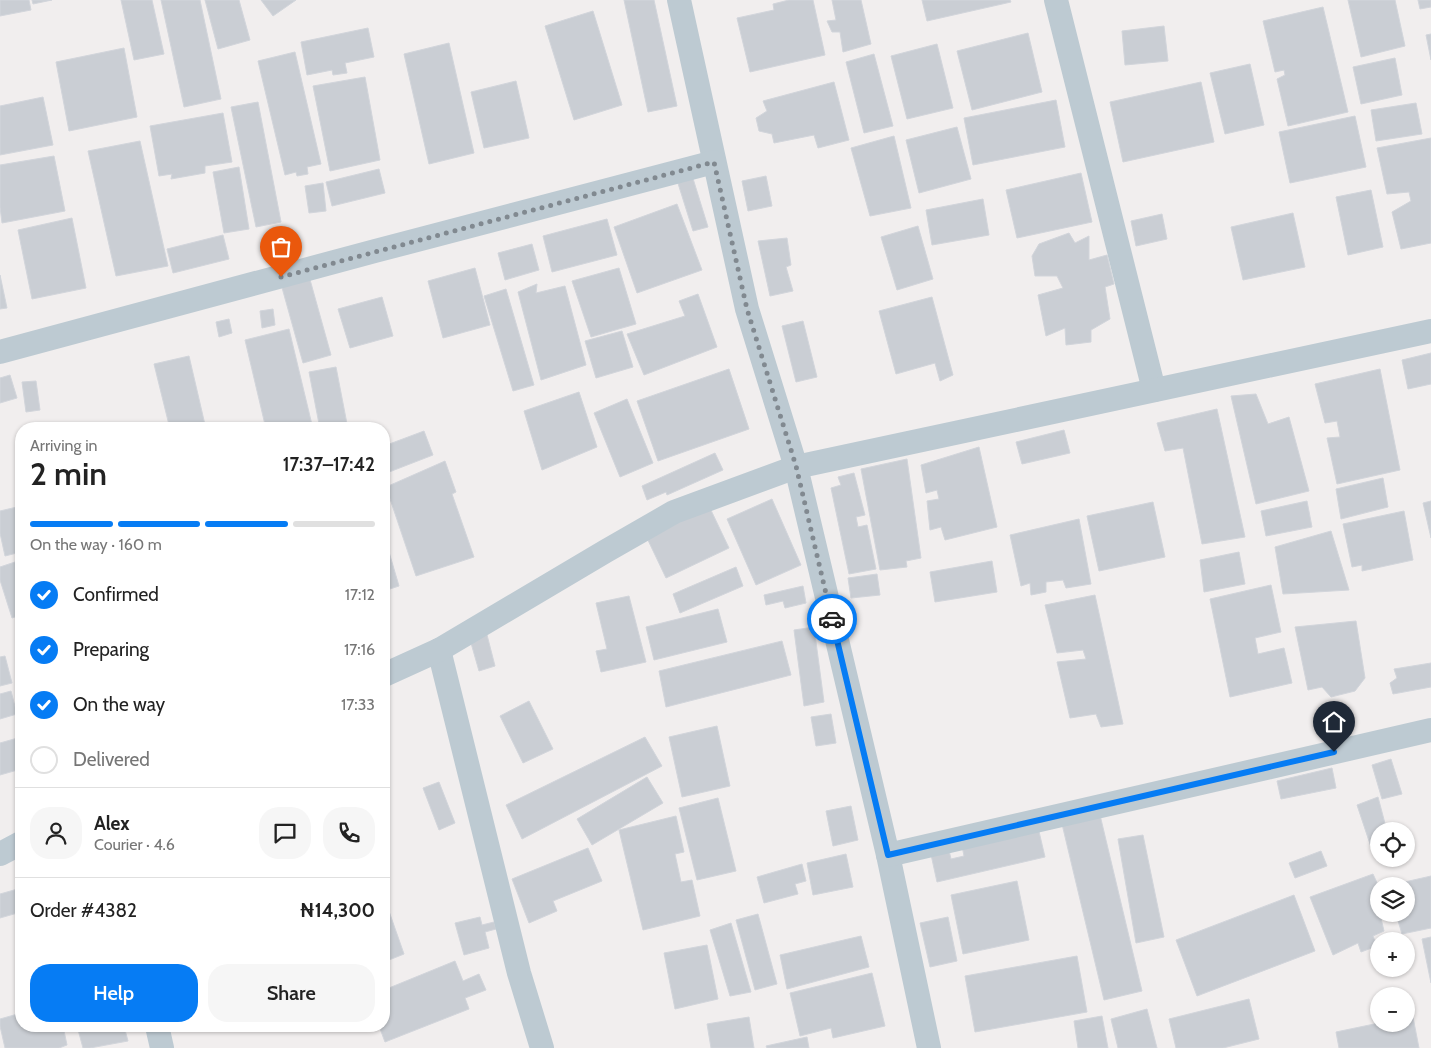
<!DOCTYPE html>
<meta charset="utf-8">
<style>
:root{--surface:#fff;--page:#f6f6f6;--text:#222;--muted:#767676;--line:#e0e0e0;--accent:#067cf4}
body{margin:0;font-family:Cabin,sans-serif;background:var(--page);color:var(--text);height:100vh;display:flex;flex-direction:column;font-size:19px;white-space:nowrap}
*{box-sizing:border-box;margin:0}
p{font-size:16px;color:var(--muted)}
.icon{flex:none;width:28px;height:28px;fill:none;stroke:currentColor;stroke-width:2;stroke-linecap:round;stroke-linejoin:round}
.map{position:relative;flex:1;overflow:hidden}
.drawer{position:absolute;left:15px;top:422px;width:375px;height:610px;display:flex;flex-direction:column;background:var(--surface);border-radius:20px;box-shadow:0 1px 4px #0004}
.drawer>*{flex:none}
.tools{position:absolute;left:1370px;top:822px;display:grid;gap:10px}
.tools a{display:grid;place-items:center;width:45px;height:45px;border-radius:50%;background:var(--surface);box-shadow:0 1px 4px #0004;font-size:25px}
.pin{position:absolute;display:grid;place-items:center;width:42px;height:42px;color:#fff;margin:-51px -21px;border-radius:50% 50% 50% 0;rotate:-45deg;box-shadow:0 0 5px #0007}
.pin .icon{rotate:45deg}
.courier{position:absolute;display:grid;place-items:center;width:50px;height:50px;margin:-25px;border:4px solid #067cf4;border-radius:50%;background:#fff;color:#222;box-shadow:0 1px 6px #0007}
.head em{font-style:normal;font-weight:600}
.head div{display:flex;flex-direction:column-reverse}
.head{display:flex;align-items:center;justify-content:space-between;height:85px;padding:0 15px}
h1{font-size:32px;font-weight:600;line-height:38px}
.bar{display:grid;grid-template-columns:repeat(4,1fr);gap:8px 5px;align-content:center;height:60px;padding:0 15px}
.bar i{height:6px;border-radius:4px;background:var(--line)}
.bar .selected{background:var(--accent)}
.bar p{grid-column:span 4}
.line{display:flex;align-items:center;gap:12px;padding:0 15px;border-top:1px solid var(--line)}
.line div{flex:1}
.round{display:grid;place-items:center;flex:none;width:52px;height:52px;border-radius:20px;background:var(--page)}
ol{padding:0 15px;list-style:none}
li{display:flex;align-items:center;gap:15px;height:55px}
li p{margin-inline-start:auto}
li .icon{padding:5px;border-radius:50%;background:var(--accent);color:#fff;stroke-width:4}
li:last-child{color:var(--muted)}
li i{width:28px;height:28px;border:2px solid var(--line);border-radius:50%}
.primary-button{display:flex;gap:10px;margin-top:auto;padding:10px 15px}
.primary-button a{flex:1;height:58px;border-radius:20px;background:var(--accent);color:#fff;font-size:20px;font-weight:600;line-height:58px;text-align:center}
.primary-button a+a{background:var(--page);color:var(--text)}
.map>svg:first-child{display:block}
.building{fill:#caced4;stroke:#d2d5db}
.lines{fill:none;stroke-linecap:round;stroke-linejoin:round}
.street{stroke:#bdcad2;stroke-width:24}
.done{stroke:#818990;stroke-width:5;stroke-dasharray:0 9}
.route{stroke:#067cf4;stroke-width:6}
</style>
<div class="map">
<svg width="1431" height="1048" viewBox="0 0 1431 1048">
<rect width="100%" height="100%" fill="#f1eeee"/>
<g class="building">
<polygon points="0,0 29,0 31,10 0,16"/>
<polygon points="32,0 52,0 33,4"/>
<polygon points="121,0 152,0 164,54 134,60"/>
<polygon points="161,0 200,0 221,99 184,107"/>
<polygon points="205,0 239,0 250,40 218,49"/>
<polygon points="261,0 296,0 273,16"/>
<polygon points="624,0 654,0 677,106 648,112"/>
<polygon points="789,0 813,0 825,55 750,72 737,18 774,10 773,4"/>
<polygon points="832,0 861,0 871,44 843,52 840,32 832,32 827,21 836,20"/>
<polygon points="922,0 1010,0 1011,2 927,21"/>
<polygon points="1348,0 1395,0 1405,46 1361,57"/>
<polygon points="1418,0 1431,0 1431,7 1420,9"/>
<polygon points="1323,7 1348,112 1288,126 1277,79 1285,75 1284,70 1275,72 1263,21"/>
<polygon points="593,11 622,105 574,120 545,26"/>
<polygon points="1164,26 1168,61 1125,65 1122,31"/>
<polygon points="368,28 374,57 345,63 347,73 333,75 332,70 307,75 301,42"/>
<polygon points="1028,33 1042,92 972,110 957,51"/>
<polygon points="1431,34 1431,60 1426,35"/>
<polygon points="449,43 474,153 429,164 404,54"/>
<polygon points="937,44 953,108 907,119 891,56"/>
<polygon points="124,48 137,117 69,131 56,62"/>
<polygon points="295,52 321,164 307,167 308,174 297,176 296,172 285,175 258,61"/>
<polygon points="874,54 893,126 864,133 846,62"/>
<polygon points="1395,58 1402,95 1361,104 1353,67"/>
<polygon points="1250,64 1264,125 1225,134 1210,73"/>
<polygon points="365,77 380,160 330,171 313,86"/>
<polygon points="516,81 529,138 484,148 471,92"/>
<polygon points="834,82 849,140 818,148 814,135 774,143 772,134 759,131 756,118 767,111 763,101"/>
<polygon points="1201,82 1214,142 1123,162 1110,102"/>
<polygon points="43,97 53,145 0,155 0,106"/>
<polygon points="1056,100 1065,147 973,165 964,118"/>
<polygon points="258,102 281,222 256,227 231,107"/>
<polygon points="1416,103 1422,134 1376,141 1371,110"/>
<polygon points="223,113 232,162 205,166 205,173 171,179 172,174 159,176 150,126"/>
<polygon points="1355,116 1366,167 1290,183 1279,132"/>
<polygon points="957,127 971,179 919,193 906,140"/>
<polygon points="894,136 911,208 870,216 851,148"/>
<polygon points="1431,138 1431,243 1401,249 1392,212 1411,201 1409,192 1387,194 1377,148"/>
<polygon points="140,141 168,266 116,276 88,151"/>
<polygon points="54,156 65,211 2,223 0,207 0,165"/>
<polygon points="239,167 249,229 224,233 213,172"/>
<polygon points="379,169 385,193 332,206 326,182"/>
<polygon points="691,172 708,227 693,231 676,177"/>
<polygon points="1081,173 1092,222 1017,238 1006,190"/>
<polygon points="766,176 772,206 748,211 742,181"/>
<polygon points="323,183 326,211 309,213 305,186"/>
<polygon points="1371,190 1383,247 1348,255 1336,197"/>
<polygon points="983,199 989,235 932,245 926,210"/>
<polygon points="677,204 702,270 637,293 614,227"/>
<polygon points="1293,213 1305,267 1243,280 1231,227"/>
<polygon points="1162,214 1167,239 1136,246 1131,221"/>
<polygon points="72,218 86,288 32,299 18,230"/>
<polygon points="607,219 617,255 552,272 543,236"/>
<polygon points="918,226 933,279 897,290 881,237"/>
<polygon points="1069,233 1075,243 1089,236 1089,260 1107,255 1114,284 1105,287 1110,319 1091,330 1091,342 1066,345 1065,328 1046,336 1038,295 1063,288 1057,276 1035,276 1032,256 1039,244"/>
<polygon points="223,235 229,259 173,273 167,249"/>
<polygon points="787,238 791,265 786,267 793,291 770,296 758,241"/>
<polygon points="532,244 539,270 505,280 498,253"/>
<polygon points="475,268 490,325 443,338 428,281"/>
<polygon points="619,268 636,324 591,337 572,281"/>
<polygon points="0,275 7,308 0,309"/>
<polygon points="309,276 331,355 303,363 281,284"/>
<polygon points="537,284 536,293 565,286 586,365 541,380 518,292"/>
<polygon points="506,289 534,385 513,391 484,296"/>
<polygon points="698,294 717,347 644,375 627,334 685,316 679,301"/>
<polygon points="382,297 393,336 350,348 338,309"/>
<polygon points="932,297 953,375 940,381 935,363 896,374 879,311"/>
<polygon points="273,309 275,325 262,328 260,311"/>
<polygon points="229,319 232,333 219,337 216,322"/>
<polygon points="803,321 817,377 796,382 782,326"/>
<polygon points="289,329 313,429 266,429 245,340"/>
<polygon points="622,331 633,367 596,378 585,341"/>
<polygon points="1431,353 1431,384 1408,389 1402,360"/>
<polygon points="189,356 206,429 170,429 154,364"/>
<polygon points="336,367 348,429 320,429 309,372"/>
<polygon points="729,369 749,429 658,461 637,401"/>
<polygon points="1380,369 1400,470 1337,484 1327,438 1340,437 1337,421 1325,423 1315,384"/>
<polygon points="10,375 17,398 0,403 0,378"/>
<polygon points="36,381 40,410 26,412 22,382"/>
<polygon points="579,392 597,447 542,470 524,411"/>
<polygon points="1256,394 1268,424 1289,417 1309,491 1256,504 1231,396"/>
<polygon points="627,399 653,463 620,477 594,413"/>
<polygon points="1217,409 1245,537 1202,544 1183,448 1165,451 1157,423"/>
<polygon points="1064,430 1070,453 1022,464 1016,442"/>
<polygon points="424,431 433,455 384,474 384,446"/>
<polygon points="979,447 997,527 945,540 941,527 930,530 927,501 939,499 937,490 926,493 921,465"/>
<polygon points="715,453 723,470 667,495 666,492 647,500 642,486"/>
<polygon points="907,459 921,558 906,561 907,567 880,570 861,469"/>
<polygon points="445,461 456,492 452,494 474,557 416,576 386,487"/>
<polygon points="854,473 865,515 856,517 858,527 867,525 876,569 849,574 831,488 841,485 838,477"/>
<polygon points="1383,478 1388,507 1341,519 1336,489"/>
<polygon points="772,499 801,565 756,585 727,519"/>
<polygon points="1307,501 1312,527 1266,536 1261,511"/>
<polygon points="1431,501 1431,538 1423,503"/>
<polygon points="1153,502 1165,557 1099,571 1087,516"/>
<polygon points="21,506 21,552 5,556 0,533 0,511"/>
<polygon points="709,506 729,548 666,578 646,536"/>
<polygon points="1404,511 1413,560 1362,571 1362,565 1352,567 1343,524"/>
<polygon points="1079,519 1091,584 1066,588 1063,580 1046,582 1046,592 1031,595 1030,583 1021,586 1010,535"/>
<polygon points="1331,531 1349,590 1283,594 1275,547"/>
<polygon points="384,535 399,586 384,591"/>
<polygon points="1239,552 1245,584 1204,592 1200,560"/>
<polygon points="21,560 21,615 12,618 0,580 0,567"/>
<polygon points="992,561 997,592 935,602 930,572"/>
<polygon points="736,567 743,586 680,613 673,594"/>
<polygon points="877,574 880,595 851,598 848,578"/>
<polygon points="1271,585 1281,632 1255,638 1258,654 1284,648 1292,683 1230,697 1210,599"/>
<polygon points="803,586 806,603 785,608 783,601 766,605 764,595"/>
<polygon points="1095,595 1123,724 1101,727 1096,714 1070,718 1057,662 1086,659 1083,650 1057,653 1045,605"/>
<polygon points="629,596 646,662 601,672 596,651 607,649 596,603"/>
<polygon points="718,609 727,642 654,660 646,627"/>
<polygon points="1356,621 1365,678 1355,691 1331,697 1322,687 1308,690 1295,627"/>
<polygon points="814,627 824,702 804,706 794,630"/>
<polygon points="486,631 495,666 479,671 469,636"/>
<polygon points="782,641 791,675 666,707 659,671"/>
<polygon points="5,656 12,683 0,686 0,657"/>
<polygon points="1431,663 1431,687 1393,694 1390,683 1397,678 1394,669"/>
<polygon points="11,691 17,714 0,719 0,694"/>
<polygon points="529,701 553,749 523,763 500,716"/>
<polygon points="831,714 836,743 816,746 811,717"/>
<polygon points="717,726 730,786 682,797 669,737"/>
<polygon points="21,737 21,769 0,775 0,743"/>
<polygon points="645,737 662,766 522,839 506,805"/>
<polygon points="1391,759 1402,794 1382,799 1372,765"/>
<polygon points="1332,768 1336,788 1281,799 1277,781"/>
<polygon points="647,777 663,803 592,845 577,819"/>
<polygon points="439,782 455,823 439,830 423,788"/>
<polygon points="1378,797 1387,831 1379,831 1379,848 1372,850 1357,805"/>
<polygon points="718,798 736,871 697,880 679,808"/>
<polygon points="851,806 858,840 833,846 826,811"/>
<polygon points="1100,815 1142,991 1104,1000 1062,824"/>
<polygon points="676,816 684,852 675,854 681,882 692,880 700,916 643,930 619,830"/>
<polygon points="1037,823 1045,857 937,882 930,850 948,846 951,859 964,856 961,841"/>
<polygon points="1143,835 1164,937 1136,943 1118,839"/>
<polygon points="588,848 602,881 553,901 557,911 529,923 512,879"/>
<polygon points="1321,851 1327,866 1295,878 1289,863"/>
<polygon points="846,854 853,887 813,895 807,863"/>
<polygon points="802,864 806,881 795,884 798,894 764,903 757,877"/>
<polygon points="1373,874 1379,887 1379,914 1380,914 1384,931 1373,936 1377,946 1361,952 1358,943 1333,955 1310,897"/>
<polygon points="1431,876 1431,928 1402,934 1396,914 1406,914 1406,886 1387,886"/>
<polygon points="1017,881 1029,940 963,954 951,895"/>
<polygon points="21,888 21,912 0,918 0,894"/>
<polygon points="1294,895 1315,951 1197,996 1176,940"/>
<polygon points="384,897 404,954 384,962"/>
<polygon points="758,914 777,984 755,990 736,920"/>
<polygon points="480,917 482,925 494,922 496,929 485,932 489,948 464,955 455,923"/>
<polygon points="948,917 957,961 930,967 920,923"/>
<polygon points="731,923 751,992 730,996 710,930"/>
<polygon points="861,936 869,967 787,989 780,955"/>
<polygon points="1431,937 1431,983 1422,939"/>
<polygon points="707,945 718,999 675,1009 664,953"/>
<polygon points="1077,956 1087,1012 975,1032 965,976"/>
<polygon points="455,961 463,981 479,974 486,990 465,998 469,1009 385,1042 379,1026 384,1026 384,990"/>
<polygon points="872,973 885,1026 833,1038 831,1028 800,1036 790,993"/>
<polygon points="1249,999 1259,1039 1223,1048 1176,1048 1169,1019"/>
<polygon points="1147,1009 1157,1048 1118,1048 1111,1019"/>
<polygon points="21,1013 21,1026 63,1026 67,1045 59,1048 5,1048 0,1026 0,1019"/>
<polygon points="1102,1016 1108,1048 1078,1048 1074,1021"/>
<polygon points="749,1017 754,1048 711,1048 707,1024"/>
<polygon points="1413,1017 1419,1048 1339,1048 1336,1032 1379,1023 1406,1024 1406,1018"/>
<polygon points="77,1026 124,1026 128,1041 90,1048 83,1048"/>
<polygon points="807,1037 809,1048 767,1048 766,1046"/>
</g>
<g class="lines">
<g class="street">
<polyline points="679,0 747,309 796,467 888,855 929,1048"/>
<polyline points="1056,0 1154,390"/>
<polyline points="0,352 375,251 714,162"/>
<polyline points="439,650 519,973 542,1048"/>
<polyline points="384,675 439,650 606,551 674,512 796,467 1431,331"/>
<polyline points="0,854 21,843"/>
<polyline points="888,855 1431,730"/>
<polyline points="157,1026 162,1048"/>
</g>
</g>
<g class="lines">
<polyline class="done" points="281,277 714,162 747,309 796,466 832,619"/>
<polyline class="route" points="832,619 888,855 1334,752"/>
</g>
</svg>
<div class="tools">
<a><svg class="icon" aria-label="locate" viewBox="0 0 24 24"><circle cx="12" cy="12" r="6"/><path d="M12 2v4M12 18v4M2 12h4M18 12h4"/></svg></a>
<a><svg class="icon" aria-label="layers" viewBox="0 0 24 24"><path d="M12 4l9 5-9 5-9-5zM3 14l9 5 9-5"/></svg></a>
<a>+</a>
<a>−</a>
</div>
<div class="pin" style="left:281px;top:277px;background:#ea580c"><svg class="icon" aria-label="bag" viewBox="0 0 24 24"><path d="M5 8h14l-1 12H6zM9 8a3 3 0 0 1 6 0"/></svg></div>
<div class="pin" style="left:1334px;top:752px;background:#1f2937"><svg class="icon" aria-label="home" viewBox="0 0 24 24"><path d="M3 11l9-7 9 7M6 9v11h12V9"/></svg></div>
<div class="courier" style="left:832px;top:619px"><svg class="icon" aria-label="car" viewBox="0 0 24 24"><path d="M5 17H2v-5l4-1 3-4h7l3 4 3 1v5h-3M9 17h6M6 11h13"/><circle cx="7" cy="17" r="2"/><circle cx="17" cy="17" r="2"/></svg></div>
<section class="drawer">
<div class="head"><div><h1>2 min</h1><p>Arriving in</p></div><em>17:37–17:42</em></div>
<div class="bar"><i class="selected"></i><i class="selected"></i><i class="selected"></i><i></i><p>On the way · 160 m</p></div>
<ol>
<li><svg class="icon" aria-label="check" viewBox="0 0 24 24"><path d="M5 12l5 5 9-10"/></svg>Confirmed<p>17:12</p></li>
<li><svg class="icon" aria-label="check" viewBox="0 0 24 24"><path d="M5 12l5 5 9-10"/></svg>Preparing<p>17:16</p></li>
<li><svg class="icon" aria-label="check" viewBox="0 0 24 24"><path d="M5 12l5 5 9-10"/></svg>On the way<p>17:33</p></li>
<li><i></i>Delivered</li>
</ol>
<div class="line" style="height:90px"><a class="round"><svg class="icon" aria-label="person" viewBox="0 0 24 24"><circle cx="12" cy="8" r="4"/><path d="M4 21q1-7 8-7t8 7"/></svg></a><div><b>Alex</b><p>Courier · 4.6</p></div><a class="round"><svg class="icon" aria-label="chat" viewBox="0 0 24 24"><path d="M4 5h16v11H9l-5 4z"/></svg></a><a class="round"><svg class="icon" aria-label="phone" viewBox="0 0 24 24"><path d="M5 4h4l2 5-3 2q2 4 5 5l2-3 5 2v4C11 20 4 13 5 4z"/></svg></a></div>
<div class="line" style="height:65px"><div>Order #4382</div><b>₦14,300</b></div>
<div class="primary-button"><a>Help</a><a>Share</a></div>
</section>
</div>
